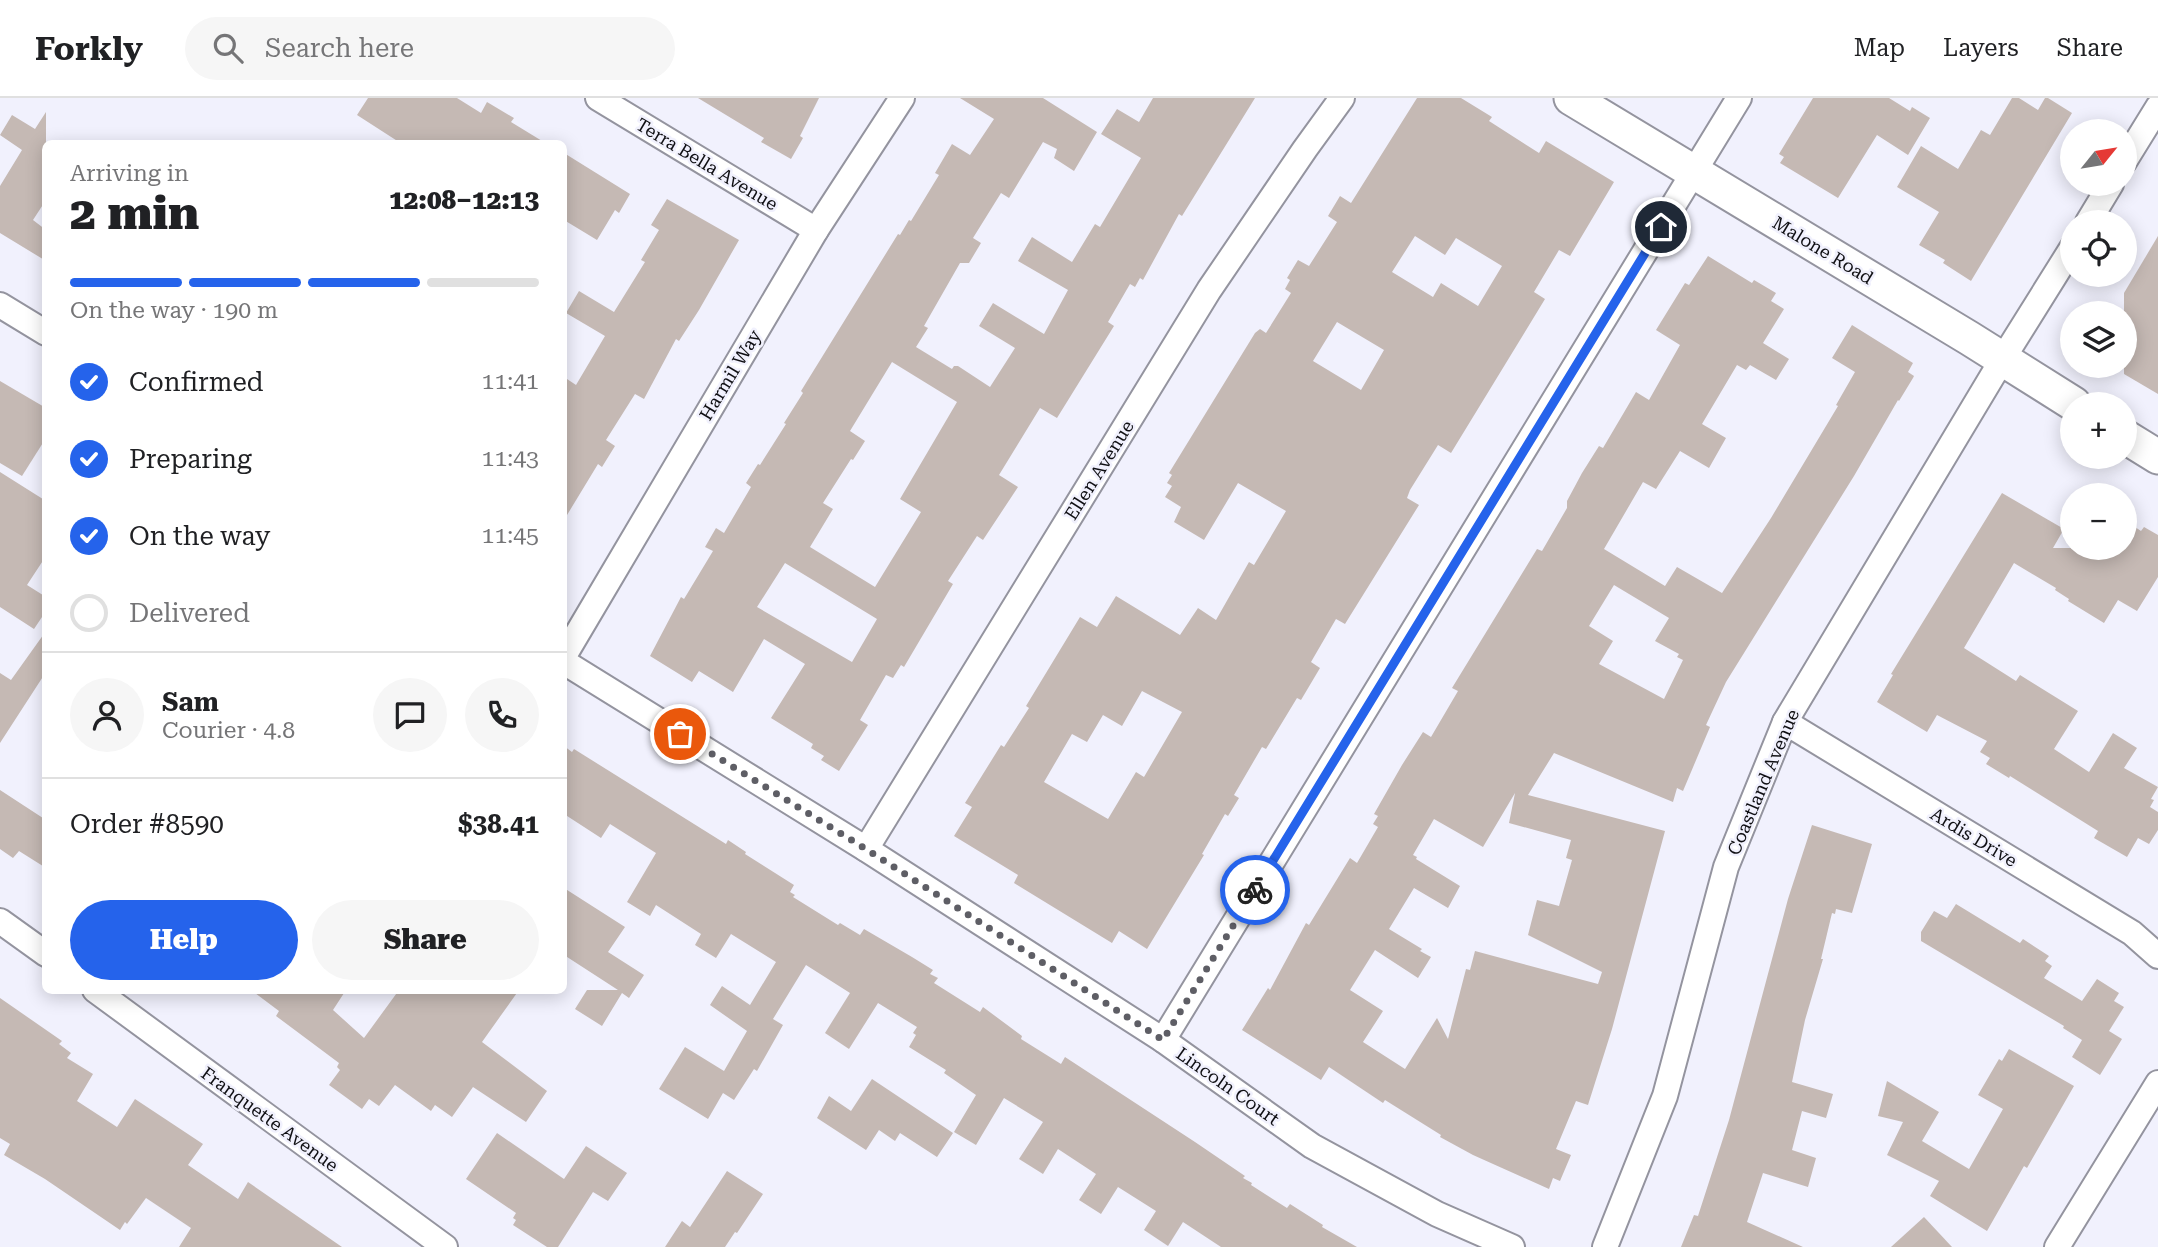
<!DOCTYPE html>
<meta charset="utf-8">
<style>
:root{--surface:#fff;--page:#f6f6f6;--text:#202124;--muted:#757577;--line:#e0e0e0;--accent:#2563eb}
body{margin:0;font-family:"Roboto Serif",serif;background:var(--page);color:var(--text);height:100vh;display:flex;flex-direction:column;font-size:26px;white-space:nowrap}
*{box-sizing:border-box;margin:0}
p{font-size:23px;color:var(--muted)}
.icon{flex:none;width:38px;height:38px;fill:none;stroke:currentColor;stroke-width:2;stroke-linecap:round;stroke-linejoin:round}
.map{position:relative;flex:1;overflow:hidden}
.sheet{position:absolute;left:42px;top:42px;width:525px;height:854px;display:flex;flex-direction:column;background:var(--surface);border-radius:10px;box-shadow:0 4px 18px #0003}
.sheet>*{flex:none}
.needle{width:46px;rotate:60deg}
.tools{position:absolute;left:2060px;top:21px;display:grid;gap:14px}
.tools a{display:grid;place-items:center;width:77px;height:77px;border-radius:50%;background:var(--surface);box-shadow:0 4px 18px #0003;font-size:35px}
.pin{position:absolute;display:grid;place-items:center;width:60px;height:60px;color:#fff;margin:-30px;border:4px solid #fff;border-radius:50%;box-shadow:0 2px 7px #0007}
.courier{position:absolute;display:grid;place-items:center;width:70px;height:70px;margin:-35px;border:5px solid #2563eb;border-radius:50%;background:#fff;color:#222;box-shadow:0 2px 9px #0007}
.head em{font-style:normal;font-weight:800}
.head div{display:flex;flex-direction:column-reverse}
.head{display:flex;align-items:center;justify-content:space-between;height:119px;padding:0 28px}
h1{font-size:46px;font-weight:800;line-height:52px}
.bar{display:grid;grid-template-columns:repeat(4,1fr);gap:10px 7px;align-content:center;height:84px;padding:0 28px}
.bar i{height:9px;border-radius:5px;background:var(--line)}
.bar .selected{background:var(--accent)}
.bar p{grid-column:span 4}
.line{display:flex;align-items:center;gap:18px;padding:0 28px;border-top:2px solid var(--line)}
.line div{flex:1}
.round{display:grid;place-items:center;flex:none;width:74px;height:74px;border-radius:37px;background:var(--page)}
ol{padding:0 28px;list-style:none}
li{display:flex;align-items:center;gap:21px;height:77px}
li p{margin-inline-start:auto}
li .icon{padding:7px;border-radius:50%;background:var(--accent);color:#fff;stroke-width:4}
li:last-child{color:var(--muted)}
li i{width:38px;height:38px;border:4px solid var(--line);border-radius:50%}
.primary-button{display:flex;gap:14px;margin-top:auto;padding:14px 28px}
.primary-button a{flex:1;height:80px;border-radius:42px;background:var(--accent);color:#fff;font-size:28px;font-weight:800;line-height:80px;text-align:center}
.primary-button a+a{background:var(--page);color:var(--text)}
header{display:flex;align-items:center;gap:42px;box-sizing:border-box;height:98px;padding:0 35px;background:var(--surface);border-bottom:2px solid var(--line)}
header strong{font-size:33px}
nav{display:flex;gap:38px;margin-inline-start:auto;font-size:24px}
.search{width:490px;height:63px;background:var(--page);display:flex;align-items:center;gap:18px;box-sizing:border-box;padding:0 24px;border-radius:38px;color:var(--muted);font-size:26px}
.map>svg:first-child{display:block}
.building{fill:#c5b9b4;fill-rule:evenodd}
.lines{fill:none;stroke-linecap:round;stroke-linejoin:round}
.street-casing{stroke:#94949f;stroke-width:28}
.secondary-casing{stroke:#94949f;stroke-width:37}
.street{stroke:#fff;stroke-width:24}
.secondary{stroke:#fff;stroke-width:33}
.done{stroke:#5e5e65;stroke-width:7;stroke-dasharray:0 12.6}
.route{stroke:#2563eb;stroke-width:9}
.labels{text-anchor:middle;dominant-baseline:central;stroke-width:5;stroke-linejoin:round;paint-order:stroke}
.street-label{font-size:18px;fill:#0f0f13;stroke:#f1f1fd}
</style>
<header>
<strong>Forkly</strong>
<div class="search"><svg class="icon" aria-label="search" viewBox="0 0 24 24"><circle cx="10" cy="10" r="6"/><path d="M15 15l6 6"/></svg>Search here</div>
<nav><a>Map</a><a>Layers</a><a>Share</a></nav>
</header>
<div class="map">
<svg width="2158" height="1149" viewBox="0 0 2158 1149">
<rect width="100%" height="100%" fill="#f1f1fd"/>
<g class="building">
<polygon points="368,0 457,0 481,15 487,4 514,20 511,24 547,46 402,46 357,17"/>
<polygon points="698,0 819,0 800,38 803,40 791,61 761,44 764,40"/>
<path d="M960 0H1043L1097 34 1074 73 1054 60 1057 51 1043 44 1009 100 1001 95 973 140 981 145 969 165H960L924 228 928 230 916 249 952 271 954 268H958L990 289 1015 250 979 228 993 205 1044 236 1068 192 1018 163 1032 139 1072 164 1095 126 1100 129 1141 60 1101 36 1117 11 1139 24 1153 0H1255L1182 118 1179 116 1143 182 1140 180 1135 189 1130 186 1108 224 1114 228 1057 320 1040 310 999 377 1018 389 983 442 977 438 948 483 953 486 904 569 901 567 893 580 886 577 860 622 868 627 839 673 821 662 824 658 811 650 813 646 771 620 805 566 764 541 733 594 699 573 692 584 650 558 681 499 684 501 713 453 705 449 716 430 724 435 751 389 746 385 758 366 760 367 786 326 784 325 803 295 801 293 898 136 900 137 909 122 911 123 939 77 935 75 952 46 970 57 994 21ZM892 264 957 304 900 401 921 414 875 489 810 449 833 411 823 405 851 361 853 362 865 343 850 333ZM785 465 877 521 852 564 757 509Z"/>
<path d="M1417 0H1461L1492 19 1489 23 1539 55 1546 43 1614 84 1570 158 1559 152 1534 194 1545 201 1451 355 1438 347 1410 392 1407 400 1419 407 1345 526 1336 521 1311 564 1320 570 1301 602 1297 600 1266 651 1262 649 1234 697 1239 700 1228 718 1225 716 1202 756 1204 757 1147 851 1119 833 1112 845 1014 785 1018 777 954 738 972 709 965 705 1001 647 1004 649 1029 610 1026 608 1080 519 1097 529 1116 498 1180 537 1198 510 1216 522 1249 464 1254 467 1286 413 1238 385 1204 442 1174 424 1181 409 1165 399 1172 388 1167 385 1172 377 1169 375 1255 235 1260 231 1266 235 1291 195 1285 191 1290 182 1287 180 1298 162 1309 168 1337 124 1328 118 1340 98 1351 105ZM1415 138 1445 157 1456 140 1502 168 1478 208 1441 185 1433 199 1392 174ZM1337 224 1384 252 1361 292 1313 263ZM1142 593 1182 614 1144 679 1136 674 1108 721 1044 684 1072 636 1087 644 1103 617 1122 628Z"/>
<polygon points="1813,0 1889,0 1910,13 1912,9 1930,20 1908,57 1877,37 1838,100 1780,65 1784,59 1779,56"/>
<polygon points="2012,0 2019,0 2038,12 2045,0 2048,0 2072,15 1971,183 1943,165 1945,162 1919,147 1939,114 1897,89 1921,48 1958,71 1981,32 1990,37"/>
<polygon points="46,14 46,102 33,122 46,132 46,163 0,135 0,88 22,52 0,37 12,17 35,31"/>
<polygon points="564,55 630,96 619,115 615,112 597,142 564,122"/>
<polygon points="667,101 739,142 699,212 679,243 676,241 644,301 635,296 606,342 615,348 602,369 598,366 564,422 564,279 576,287 605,238 566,215 579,193 614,214 645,164 641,162 659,132 651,127"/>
<polygon points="2158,138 2158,296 2124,276 2124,195"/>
<path d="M1708 158 1752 185 1754 182 1776 195 1771 203 1784 211 1763 245 1789 261 1776 282 1750 267 1746 272 1737 267 1702 326 1726 340 1709 370 1680 353 1656 391 1643 384 1604 451 1665 488 1677 469 1722 495 1771 420 1838 308 1836 307 1855 274 1832 260 1852 227 1913 265 1908 274 1914 278 1913 280 1899 303 1898 302 1854 378 1726 584 1706 627 1710 629 1683 693 1677 690 1673 704 1554 655 1528 697 1665 733 1612 931 1588 1007 1576 1003 1556 1051 1571 1057 1560 1083 1553 1080 1549 1091 1473 1057 1440 1039 1441 1037 1385 1002 1383 1005 1329 969 1321 982 1242 932 1268 890 1270 892 1306 825 1309 827 1350 760 1357 765 1378 729 1373 726 1378 718 1374 716 1402 667 1423 634 1431 639 1458 593 1452 590 1537 451 1542 453 1567 410V403L1582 375 1599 348 1603 350 1636 294 1649 302 1680 247 1656 232 1685 185 1689 187ZM1614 487 1669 520 1655 543 1679 556 1677 559 1683 562 1664 601 1599 566 1613 543 1589 528ZM1515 695 1509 725 1571 742 1566 760 1572 762 1559 808 1537 802 1528 837 1602 874 1598 886 1475 853 1470 872 1466 871 1448 941 1437 920 1405 971 1363 944 1383 913 1350 892 1375 852 1418 880 1431 859 1420 853 1422 851 1389 831 1414 790 1448 810 1460 788 1416 761 1417 759 1413 757 1434 721 1483 749Z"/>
<polygon points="0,283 46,310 46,340 22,378 0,365"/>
<polygon points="0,374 46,403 46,458 27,487 46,499 46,513 34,531 0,509"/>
<polygon points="2002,395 2064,431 2053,450 2124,450 2124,441 2132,427 2141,433 2144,429 2158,437 2158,479 2137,513 2118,502 2104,525 2068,503 2069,501 2055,492 2056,490 2014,465 1964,550 2016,583 2020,577 2078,613 2054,651 2089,674 2113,635 2137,650 2124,670 2158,689 2151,701 2154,702 2150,709 2158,714 2158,732 2149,746 2138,740 2127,759 2094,740 2098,733 2010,678 2009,680 1986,666 1990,660 1980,654 1987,643 1937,617 1927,634 1877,604 1893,577 1891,576"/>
<polygon points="46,533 46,574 0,645 0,575 11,582"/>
<polygon points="564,648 572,654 574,651 726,746 728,742 746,754 745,756 794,787 790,794 795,797 793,799 838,827 840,825 860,837 864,831 912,859 933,872 930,876 938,880 934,885 980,914 983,909 1022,938 1021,941 1061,966 1065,959 1195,1044 1245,1078 1243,1080 1252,1085 1251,1087 1287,1110 1290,1106 1323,1127 1322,1129 1357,1149 1221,1149 1183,1124 1168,1148 1144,1132 1156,1113 1118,1089 1101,1116 1079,1102 1096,1076 1058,1051 1043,1076 1019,1061 1043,1024 1004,1000 976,1047 954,1034 976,997 944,975 946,972 909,949 916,937 913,935 917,929 878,905 849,951 825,935 850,895 806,867 773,921 783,927 757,973 754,971 734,1002 723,995 708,1021 659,991 685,949 724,973 747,933 710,907 722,888 750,907 776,864 731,836 716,860 695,847 701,836 656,807 650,818 627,804 656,755 610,726 601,740 564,716"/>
<polygon points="0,692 46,722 46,770 19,753 13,760 0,751"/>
<polygon points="1812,727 1872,746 1852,815 1836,811 1835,816 1832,815 1821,861 1823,861 1805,922 1792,984 1833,996 1826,1020 1802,1013 1792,1052 1816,1060 1808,1089 1763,1075 1747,1124 1803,1149 1681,1149 1694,1117 1698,1118 1729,1022 1788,801"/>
<polygon points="564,790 625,829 608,854 644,877 629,900 622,895 602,928 575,911 587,892 618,892 564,857"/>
<polygon points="1956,806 2020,845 2023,841 2049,858 2045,863 2052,868 2044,880 2082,903 2097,881 2119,895 2114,903 2124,909 2109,933 2122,941 2100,977 2072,959 2082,942 2063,930 2064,928 1921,843 1921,834 1934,813 1947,820"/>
<polygon points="251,892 346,892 333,912 364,940 399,892 519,892 482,944 547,993 526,1024 473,989 452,1019 435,1007 431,1013 395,987 379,1008 369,1001 362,1011 329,987 340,972 337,969 339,965 276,918 279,913"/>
<polygon points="0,900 62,943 59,946 71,955 67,960 93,976 77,1003 117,1029 135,1001 203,1046 188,1067 238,1101 248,1084 342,1149 179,1149 191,1130 146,1100 127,1126 125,1124 120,1132 45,1081 4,1057 10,1046 0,1040"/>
<polygon points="2009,951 2074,988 2027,1070 2024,1068 1987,1133 1930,1098 1939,1083 1887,1057 1903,1024 1878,1018 1887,983 1939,1014 1922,1043 1969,1071 2003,1011 1978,997 1999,961 2002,963"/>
<polygon points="872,981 953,1035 937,1059 900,1035 895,1043 879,1032 866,1052 817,1020 829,998 851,1013"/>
<polygon points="497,1035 564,1081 586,1048 627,1075 608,1103 593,1094 558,1149 547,1149 513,1127 516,1122 513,1120 516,1115 466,1081"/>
<polygon points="727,1073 763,1096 737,1135 735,1134 725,1149 665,1149 682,1123 690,1129"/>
<polygon points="1924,1119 1952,1149 1891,1149"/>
</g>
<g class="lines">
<g class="street-casing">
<g id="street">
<polyline points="598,0 816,132"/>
<polyline points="2124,64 2158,9"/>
<polyline points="2088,124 2111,86"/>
<polyline points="0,207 46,235"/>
<polyline points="564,558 816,132 902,0"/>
<polyline points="564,564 866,751 1163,942 1312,1048 1437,1116 1512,1149"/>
<polyline points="1785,624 2132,835 2158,858"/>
<polyline points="866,751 1209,192 1305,51 1342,0"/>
<polyline points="0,823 46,856"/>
<polyline points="95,892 445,1149"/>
<polyline points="1163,942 1739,0"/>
<polyline points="1605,1149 1665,998 1726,769 1785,624 2002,262 2072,150"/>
<polyline points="2057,1149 2158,985"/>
</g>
</g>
<g class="secondary-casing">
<g id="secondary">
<polyline points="1571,0 1969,240 2074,306"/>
<polyline points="2124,338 2158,359"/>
</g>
</g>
<use href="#street" class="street"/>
<use href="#secondary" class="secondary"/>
</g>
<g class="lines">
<polyline class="done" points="680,636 866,751 1163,942 1255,792"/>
<polyline class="route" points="1255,792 1661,129"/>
</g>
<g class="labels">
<g class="street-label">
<text transform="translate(707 66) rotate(31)">Terra Bella Avenue</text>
<text transform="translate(1823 152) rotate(31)">Malone Road</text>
<text transform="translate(730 277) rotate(-59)">Harmil Way</text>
<text transform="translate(1099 372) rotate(-58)">Ellen Avenue</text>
<text transform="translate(1763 684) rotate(-67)">Coastland Avenue</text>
<text transform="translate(1974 739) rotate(31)">Ardis Drive</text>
<text transform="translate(1228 988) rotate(35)">Lincoln Court</text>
<text transform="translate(270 1021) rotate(36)">Franquette Avenue</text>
</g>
</g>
</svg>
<div class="tools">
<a><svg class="needle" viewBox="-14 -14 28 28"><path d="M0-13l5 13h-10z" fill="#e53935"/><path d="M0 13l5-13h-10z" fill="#757577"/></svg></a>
<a><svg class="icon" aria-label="locate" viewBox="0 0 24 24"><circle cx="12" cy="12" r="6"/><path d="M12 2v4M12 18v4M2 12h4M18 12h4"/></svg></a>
<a><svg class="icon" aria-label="layers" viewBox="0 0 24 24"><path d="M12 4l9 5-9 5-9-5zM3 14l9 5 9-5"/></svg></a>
<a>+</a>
<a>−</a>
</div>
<div class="pin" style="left:680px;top:636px;background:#ea580c"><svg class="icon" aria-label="bag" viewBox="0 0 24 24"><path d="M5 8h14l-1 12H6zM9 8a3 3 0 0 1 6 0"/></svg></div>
<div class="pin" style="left:1661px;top:129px;background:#1f2937"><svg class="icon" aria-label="home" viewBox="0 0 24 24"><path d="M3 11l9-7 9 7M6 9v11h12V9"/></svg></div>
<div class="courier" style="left:1255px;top:792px"><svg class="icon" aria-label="bike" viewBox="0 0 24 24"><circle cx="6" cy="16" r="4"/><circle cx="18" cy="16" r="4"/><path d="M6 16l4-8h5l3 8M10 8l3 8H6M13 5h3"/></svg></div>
<section class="sheet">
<div class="head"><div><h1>2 min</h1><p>Arriving in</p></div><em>12:08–12:13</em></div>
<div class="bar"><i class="selected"></i><i class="selected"></i><i class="selected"></i><i></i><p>On the way · 190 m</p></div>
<ol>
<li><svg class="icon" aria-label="check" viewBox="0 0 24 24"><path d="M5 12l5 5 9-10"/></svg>Confirmed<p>11:41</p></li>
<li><svg class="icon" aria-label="check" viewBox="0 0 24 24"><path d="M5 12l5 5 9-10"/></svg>Preparing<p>11:43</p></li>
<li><svg class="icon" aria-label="check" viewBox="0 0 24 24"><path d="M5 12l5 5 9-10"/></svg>On the way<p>11:45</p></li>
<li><i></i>Delivered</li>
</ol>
<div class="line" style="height:126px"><a class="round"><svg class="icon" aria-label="person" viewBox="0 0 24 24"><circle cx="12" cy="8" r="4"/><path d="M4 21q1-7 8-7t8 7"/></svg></a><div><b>Sam</b><p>Courier · 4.8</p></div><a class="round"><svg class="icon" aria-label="chat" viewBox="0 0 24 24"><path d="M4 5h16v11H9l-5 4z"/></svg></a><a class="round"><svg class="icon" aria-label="phone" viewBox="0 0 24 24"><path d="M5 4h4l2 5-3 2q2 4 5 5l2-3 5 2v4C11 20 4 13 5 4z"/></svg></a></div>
<div class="line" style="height:91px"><div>Order #8590</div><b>$38.41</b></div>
<div class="primary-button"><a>Help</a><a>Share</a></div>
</section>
</div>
